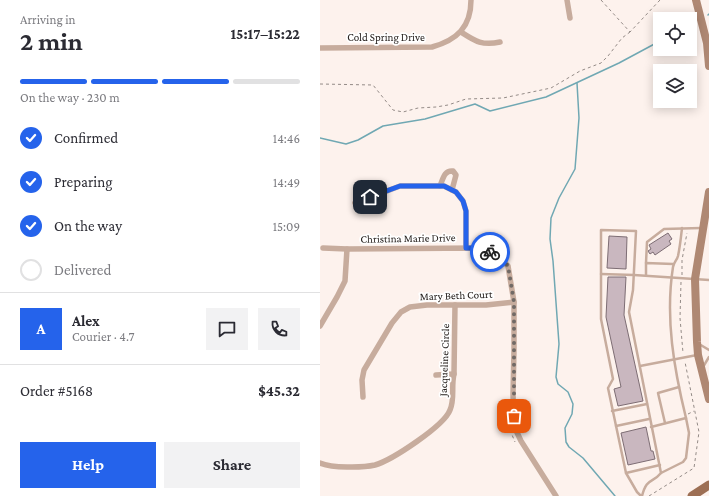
<!DOCTYPE html>
<meta charset="utf-8">
<style>
:root{--surface:#fff;--page:#f2f2f3;--text:#2b2b33;--muted:#7c7c81;--line:#e1e1e2;--accent:#2563eb}
body{margin:0;font-family:"Crimson Pro",serif;background:var(--page);color:var(--text);height:100vh;display:flex;flex-direction:column;font-size:15px;white-space:nowrap}
*{box-sizing:border-box;margin:0}
p{font-size:13px;color:var(--muted)}
.icon{flex:none;width:22px;height:22px;fill:none;stroke:currentColor;stroke-width:2;stroke-linecap:round;stroke-linejoin:round}
.map{position:relative;flex:1;overflow:hidden}
.panel{display:flex;flex-direction:column;background:var(--surface);width:320px}
.panel>*{flex:none}
.controls{position:absolute;left:333px;top:12px;display:grid;gap:8px}
.controls a{display:grid;place-items:center;width:44px;height:44px;border-radius:0px;background:var(--surface);box-shadow:0 2px 10px #0003;font-size:20px}
.pin{position:absolute;display:grid;place-items:center;width:34px;height:34px;color:#fff;margin:-17px;border-radius:8px;box-shadow:0 2px 6px #0006}
.courier{position:absolute;display:grid;place-items:center;width:40px;height:40px;margin:-20px;border:3px solid #2563eb;border-radius:50%;background:#fff;color:#222;box-shadow:0 1px 5px #0007}
.head em{font-style:normal;font-weight:700}
.head div{display:flex;flex-direction:column-reverse}
.head{display:flex;align-items:center;justify-content:space-between;height:68px;padding:0 20px}
h1{font-size:26px;font-weight:700;line-height:30px}
.bar{display:grid;grid-template-columns:repeat(4,1fr);gap:6px 4px;align-content:center;height:48px;padding:0 20px}
.bar i{height:5px;border-radius:3px;background:var(--line)}
.bar .selected{background:var(--accent)}
.bar p{grid-column:span 4}
.line{display:flex;align-items:center;gap:10px;padding:0 20px;border-top:1px solid var(--line)}
.line div{flex:1}
.round{display:grid;place-items:center;flex:none;width:42px;height:42px;border-radius:0px;background:var(--page)}
ol{padding:0 20px;list-style:none}
li{display:flex;align-items:center;gap:12px;height:44px}
li p{margin-inline-start:auto}
li .icon{padding:4px;border-radius:50%;background:var(--accent);color:#fff;stroke-width:4}
li:last-child{color:var(--muted)}
li i{width:22px;height:22px;border:2px solid var(--line);border-radius:50%}
.button{display:flex;gap:8px;margin-top:auto;padding:8px 20px}
.button a{flex:1;height:46px;border-radius:0px;background:var(--accent);color:#fff;font-size:16px;font-weight:700;line-height:46px;text-align:center}
.button a+a{background:var(--page);color:var(--text)}
main{display:flex;flex:1;min-height:0}
.map>svg:first-child{display:block}
.lines{fill:none;stroke-linecap:round;stroke-linejoin:round}
.stream{stroke:#70a8b3;stroke-width:1.5}
.building{fill:#c9b7bf;stroke:#7d6d74}
.path{stroke:#948b87;stroke-width:1;stroke-dasharray:3 3;stroke-linecap:butt}
.lane{stroke:#c7ac9d;stroke-width:2.5}
.street{stroke:#c7ac9d;stroke-width:5.5}
.secondary{stroke:#af8873;stroke-width:8}
.primary{stroke:#9d6f54;stroke-width:9}
.done{stroke:#716a66;stroke-width:4;stroke-dasharray:0 7.2}
.route{stroke:#2563eb;stroke-width:5}
.labels{text-anchor:middle;dominant-baseline:central;stroke-width:3.5;stroke-linejoin:round;paint-order:stroke}
.street-label{font-size:11px;fill:#26201d;stroke:#fff}
</style>
<main>
<section class="panel">
<div class="head"><div><h1>2 min</h1><p>Arriving in</p></div><em>15:17–15:22</em></div>
<div class="bar"><i class="selected"></i><i class="selected"></i><i class="selected"></i><i></i><p>On the way · 230 m</p></div>
<ol>
<li><svg class="icon" aria-label="check" viewBox="0 0 24 24"><path d="M5 12l5 5 9-10"/></svg>Confirmed<p>14:46</p></li>
<li><svg class="icon" aria-label="check" viewBox="0 0 24 24"><path d="M5 12l5 5 9-10"/></svg>Preparing<p>14:49</p></li>
<li><svg class="icon" aria-label="check" viewBox="0 0 24 24"><path d="M5 12l5 5 9-10"/></svg>On the way<p>15:09</p></li>
<li><i></i>Delivered</li>
</ol>
<div class="line" style="height:72px"><b class="round" style="background:var(--accent);color:#fff">A</b><div><b>Alex</b><p>Courier · 4.7</p></div><a class="round"><svg class="icon" aria-label="chat" viewBox="0 0 24 24"><path d="M4 5h16v11H9l-5 4z"/></svg></a><a class="round"><svg class="icon" aria-label="phone" viewBox="0 0 24 24"><path d="M5 4h4l2 5-3 2q2 4 5 5l2-3 5 2v4C11 20 4 13 5 4z"/></svg></a></div>
<div class="line" style="height:52px"><div>Order #5168</div><b>$45.32</b></div>
<div class="button"><a>Help</a><a>Share</a></div>
</section>
<div class="map">
<svg width="389" height="496" viewBox="0 0 389 496">
<rect width="100%" height="100%" fill="#fdf2ed"/>
<g class="lines">
<g class="stream">
<polyline points="388,15 389,14"/>
<polyline points="257,83 259,118 255,169 239,198 231,218 230,239 233,261 239,344 236,377 238,384 248,392 253,404 252,414 245,428 246,442 249,447 263,458 295,496"/>
<polyline points="0,138 26,144 38,140 63,126 105,119 155,104 170,111 226,97 299,63 340,41"/>
</g>
</g>
<g class="building">
<polygon points="348,233 352,239 349,241 351,244 335,255 333,252 330,254 328,251 331,249 329,245"/>
<polygon points="289,236 307,237 306,269 287,268"/>
<polygon points="288,277 306,277 304,315 323,401 298,406 294,389 301,387 286,317"/>
<polygon points="326,427 331,451 333,451 335,459 308,465 301,433"/>
</g>
<g class="lines">
<g class="path">
<polyline points="281,0 310,32 340,0"/>
<polyline points="0,84 53,85 73,110 83,112 98,108 116,107 128,105 146,99 183,98 231,88 260,71 281,63 288,56 302,38 310,32"/>
<polyline points="362,275 362,260 367,233"/>
<polyline points="361,282 360,318 363,353"/>
<polyline points="368,414 374,411"/>
<polyline points="190,430 195,442"/>
<polyline points="329,496 374,468 379,432 365,362"/>
</g>
<g class="lane">
<path d="M362 228C361 237 360 247 358 256 357 260 354 262 353 267 345 318 354 369 366 418"/>
<polyline points="326,263 327,242 344,229 381,228"/>
<polyline points="281,274 314,275 389,280"/>
<polyline points="326,275 326,263 353,264"/>
<polyline points="379,344 389,350"/>
<polyline points="320,366 377,355"/>
<polyline points="383,367 389,357"/>
<polyline points="292,411 327,404"/>
<polyline points="345,423 338,393 359,387"/>
<polyline points="296,426 329,419"/>
<polyline points="331,427 366,418 369,433 366,458 363,462 341,473"/>
<polyline points="306,473 340,465"/>
<path d="M321 496 317 492 306 473 288 388 293 379 281 319V230L316 231 313 290 309 312 341 473C332 484 327 477 322 496"/>
</g>
<g class="street">
<polyline points="247,0 250,18"/>
<path d="M141 32C155 41 162 46 180 42"/>
<path d="M0 48 112 47C137 40 151 27 151 0"/>
<path d="M120 186C123 179 124 170 133 171L136 175 132 190"/>
<polyline points="35,203 80,186 124,186 136,192 143,201 146,211 146,248"/>
<polyline points="3,248 27,249 159,248 177,255 188,266 194,302 194,350 193,394 194,426 201,441 236,496"/>
<polyline points="0,326 17,297 25,281 27,249"/>
<polyline points="116,375 134,374"/>
<polyline points="43,397 42,380 44,370 72,323 81,312 90,307 107,305 166,305 194,302"/>
<path d="M0 463C12 468 42 468 55 465 72 460 124 426 130 410 135 399 131 386 134 374L135 305"/>
</g>
<g class="secondary">
<polyline points="376,0 387,43 389,66"/>
<polyline points="389,192 375,279 377,342 378,355 389,399"/>
</g>
<polyline class="primary" points="372,496 389,485"/>
</g>
<g class="lines">
<polyline class="done" points="170,252 177,255 183,260 188,266 194,302 194,416"/>
<polyline class="route" points="50,197 80,186 124,186 136,192 143,201 146,211 146,248 158,248 170,252"/>
</g>
<g class="labels">
<g class="street-label">
<text x="66" y="37">Cold Spring Drive</text>
<text transform="translate(88 238) rotate(-1)">Christina Marie Drive</text>
<text transform="translate(136 295) rotate(-2)">Mary Beth Court</text>
<text transform="translate(124 360) rotate(-88)">Jacqueline Circle</text>
</g>
</g>
</svg>
<div class="controls">
<a><svg class="icon" aria-label="locate" viewBox="0 0 24 24"><circle cx="12" cy="12" r="6"/><path d="M12 2v4M12 18v4M2 12h4M18 12h4"/></svg></a>
<a><svg class="icon" aria-label="layers" viewBox="0 0 24 24"><path d="M12 4l9 5-9 5-9-5zM3 14l9 5 9-5"/></svg></a>
</div>
<div class="pin" style="left:194px;top:416px;background:#ea580c"><svg class="icon" aria-label="bag" viewBox="0 0 24 24"><path d="M5 8h14l-1 12H6zM9 8a3 3 0 0 1 6 0"/></svg></div>
<div class="pin" style="left:50px;top:197px;background:#1f2937"><svg class="icon" aria-label="home" viewBox="0 0 24 24"><path d="M3 11l9-7 9 7M6 9v11h12V9"/></svg></div>
<div class="courier" style="left:170px;top:252px"><svg class="icon" aria-label="bike" viewBox="0 0 24 24"><circle cx="6" cy="16" r="4"/><circle cx="18" cy="16" r="4"/><path d="M6 16l4-8h5l3 8M10 8l3 8H6M13 5h3"/></svg></div>
</div>
</main>
